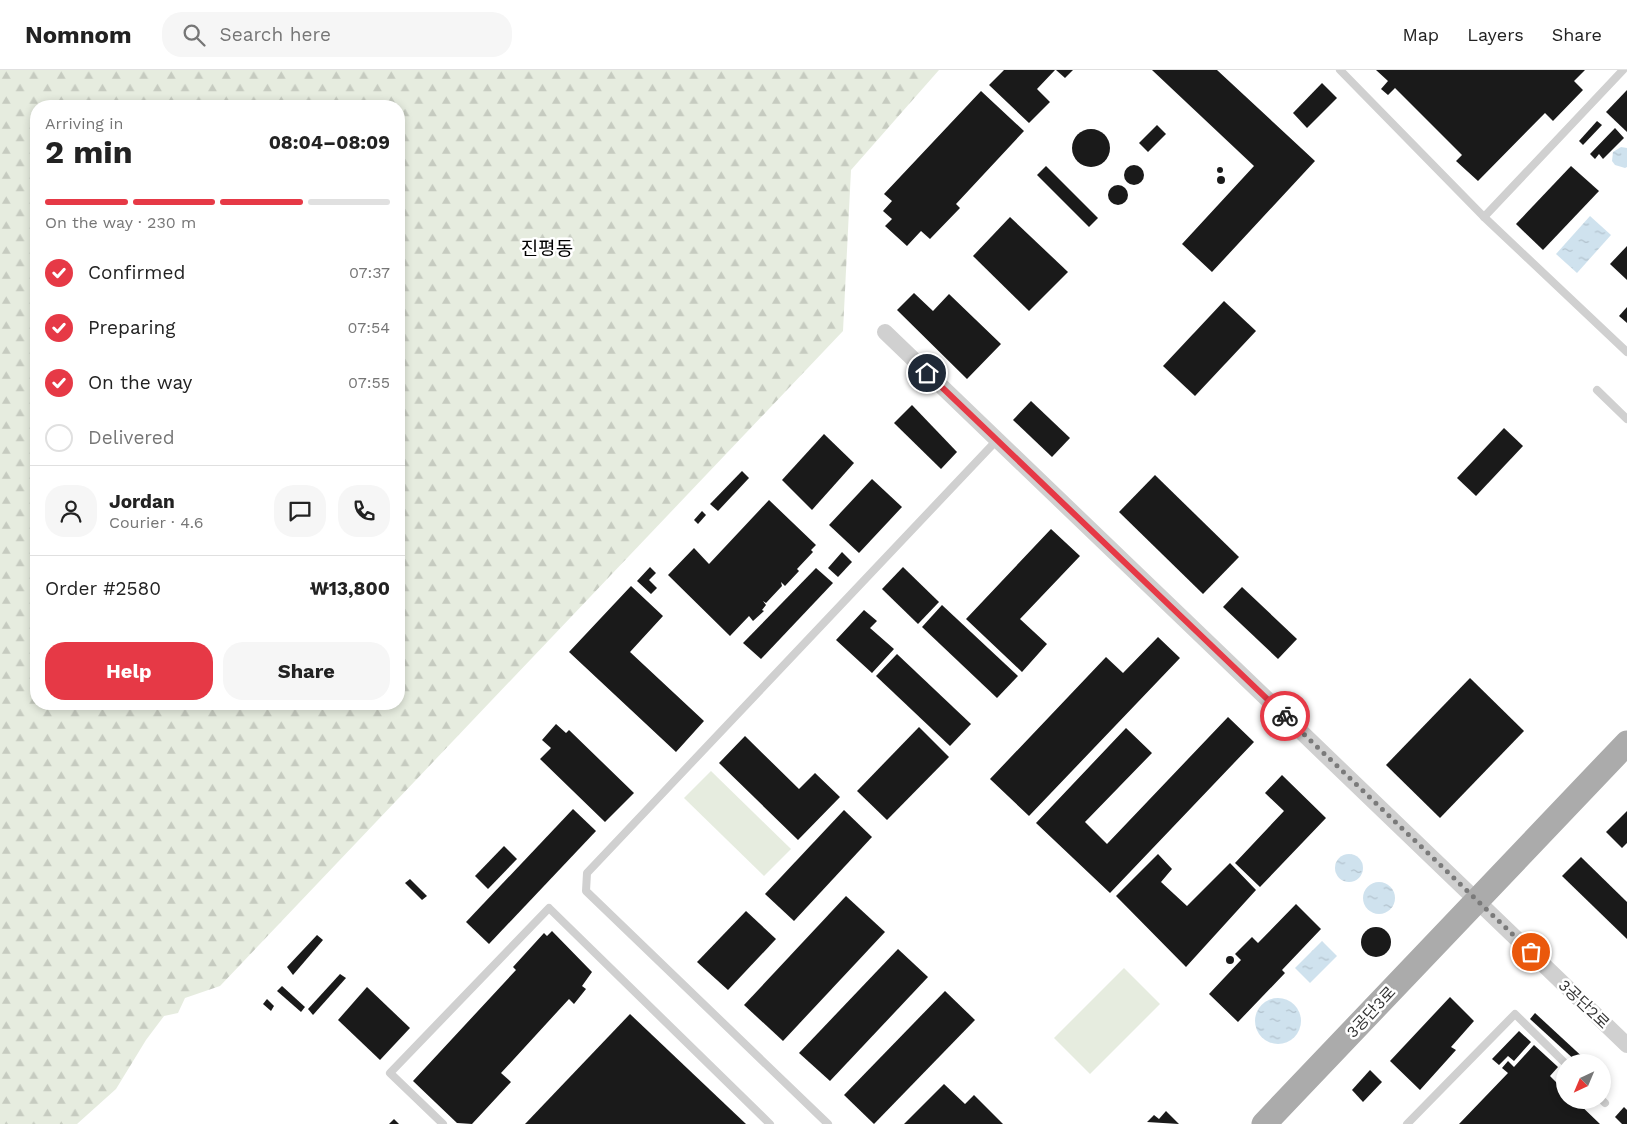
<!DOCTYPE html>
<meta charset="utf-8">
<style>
:root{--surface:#fff;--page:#f6f6f6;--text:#222;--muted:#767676;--line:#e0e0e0;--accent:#e63946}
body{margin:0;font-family:"Work Sans","Noto Sans KR",sans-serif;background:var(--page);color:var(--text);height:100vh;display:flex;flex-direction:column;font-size:19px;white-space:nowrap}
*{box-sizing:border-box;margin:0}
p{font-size:16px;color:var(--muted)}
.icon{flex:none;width:28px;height:28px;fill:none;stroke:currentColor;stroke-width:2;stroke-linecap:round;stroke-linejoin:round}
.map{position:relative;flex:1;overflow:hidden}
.sheet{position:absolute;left:30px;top:30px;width:375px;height:610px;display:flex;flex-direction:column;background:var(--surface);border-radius:20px;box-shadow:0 2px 8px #0003}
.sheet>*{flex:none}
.needle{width:32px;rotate:224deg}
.fabs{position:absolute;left:1556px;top:984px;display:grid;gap:10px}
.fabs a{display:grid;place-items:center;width:55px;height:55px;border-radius:50%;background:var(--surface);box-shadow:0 2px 8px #0003;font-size:25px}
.pin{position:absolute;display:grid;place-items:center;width:42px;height:42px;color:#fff;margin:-21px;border:2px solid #fff;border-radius:50%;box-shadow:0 1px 5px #0007}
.courier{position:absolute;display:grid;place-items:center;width:50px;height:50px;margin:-25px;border:4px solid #e63946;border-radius:50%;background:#fff;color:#222;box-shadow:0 1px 6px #0007}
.overview em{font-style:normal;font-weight:700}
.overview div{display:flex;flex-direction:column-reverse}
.overview{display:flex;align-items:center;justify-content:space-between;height:85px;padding:0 15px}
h1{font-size:32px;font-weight:700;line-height:38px}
.bar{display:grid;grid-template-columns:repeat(4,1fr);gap:8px 5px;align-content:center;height:60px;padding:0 15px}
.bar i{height:6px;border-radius:4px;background:var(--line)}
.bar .active{background:var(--accent)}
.bar p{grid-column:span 4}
.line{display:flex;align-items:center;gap:12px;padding:0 15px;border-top:1px solid var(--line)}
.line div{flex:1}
.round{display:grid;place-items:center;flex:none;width:52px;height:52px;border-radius:20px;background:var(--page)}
ol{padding:0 15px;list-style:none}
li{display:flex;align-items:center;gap:15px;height:55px}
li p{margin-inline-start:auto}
li .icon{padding:5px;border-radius:50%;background:var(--accent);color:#fff;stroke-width:4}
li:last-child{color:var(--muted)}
li i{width:28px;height:28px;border:2px solid var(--line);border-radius:50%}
.cta{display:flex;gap:10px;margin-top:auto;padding:10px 15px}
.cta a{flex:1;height:58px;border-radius:20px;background:var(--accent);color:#fff;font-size:20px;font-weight:700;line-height:58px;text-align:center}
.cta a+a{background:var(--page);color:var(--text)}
header{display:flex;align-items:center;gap:30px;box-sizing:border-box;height:70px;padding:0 25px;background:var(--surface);border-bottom:1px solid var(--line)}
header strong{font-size:24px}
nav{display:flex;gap:28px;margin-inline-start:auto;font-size:18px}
.search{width:350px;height:45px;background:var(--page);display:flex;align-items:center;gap:12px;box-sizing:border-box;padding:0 18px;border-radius:20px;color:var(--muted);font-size:19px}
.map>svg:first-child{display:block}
.green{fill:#e6ecdf}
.forest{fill:url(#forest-firs);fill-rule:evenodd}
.water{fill:url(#water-ripples)}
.building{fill:#1a1a1a}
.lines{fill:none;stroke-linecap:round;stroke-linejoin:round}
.service{stroke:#d0d0d0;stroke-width:8}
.minor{stroke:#d0d0d0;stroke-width:16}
.primary{stroke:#ababab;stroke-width:25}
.done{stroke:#7a7a7a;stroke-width:5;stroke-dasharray:0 9}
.route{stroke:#e63946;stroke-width:6}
.labels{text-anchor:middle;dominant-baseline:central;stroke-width:5;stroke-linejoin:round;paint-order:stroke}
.street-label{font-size:16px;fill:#333;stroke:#fff}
.quarter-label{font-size:19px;fill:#000;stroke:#fff}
</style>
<header>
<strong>Nomnom</strong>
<div class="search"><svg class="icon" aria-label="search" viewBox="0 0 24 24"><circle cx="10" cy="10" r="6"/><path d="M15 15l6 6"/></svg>Search here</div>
<nav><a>Map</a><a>Layers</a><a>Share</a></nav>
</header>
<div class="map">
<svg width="1627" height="1054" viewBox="0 0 1627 1054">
<defs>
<pattern id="forest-firs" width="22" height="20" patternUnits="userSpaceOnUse" patternTransform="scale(1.25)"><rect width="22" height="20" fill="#e6ecdf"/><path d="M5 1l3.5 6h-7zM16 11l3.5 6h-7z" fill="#c6cbc0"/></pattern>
<pattern id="water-ripples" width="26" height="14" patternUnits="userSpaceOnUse" patternTransform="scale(1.25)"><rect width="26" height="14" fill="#cfe2ee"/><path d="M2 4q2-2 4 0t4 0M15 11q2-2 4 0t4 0" fill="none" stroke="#b2c2cd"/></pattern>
</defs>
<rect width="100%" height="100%" fill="#fff"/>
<g class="green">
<polygon points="711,701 791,779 764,806 684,728"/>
<polygon points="1124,898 1160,934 1090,1004 1054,968"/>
</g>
<path class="forest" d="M0 0H939L851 100 843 261 220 916 185 928 178 943 164 946 146 970 116 1019 77 1054H0ZM36 36H399V634H36Z"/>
<g class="water">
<polygon points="1621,77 1627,78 1627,97 1625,98 1615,95 1612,91 1613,82"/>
<polygon points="1590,146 1611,165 1577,203 1556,184"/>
<circle cx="1349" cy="798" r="14"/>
<circle cx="1379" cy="828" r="16"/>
<polygon points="1322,871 1337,886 1310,913 1295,898"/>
<circle cx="1278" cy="951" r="23"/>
</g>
<g class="building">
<polygon points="1004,0 1055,0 1037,19 1050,32 1029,53 989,15"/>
<polygon points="1056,0 1073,0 1065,8"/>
<polygon points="1152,0 1217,0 1315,91 1212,202 1182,174 1254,96"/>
<polygon points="1376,0 1585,0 1574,11 1583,20 1553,51 1545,43 1478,111 1456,91 1462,85 1395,18 1388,25 1381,19 1388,11"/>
<polygon points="1322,13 1337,28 1307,58 1293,43"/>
<polygon points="1627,20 1627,62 1606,42"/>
<polygon points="981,21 1024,61 956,134 960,138 930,169 921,161 907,176 885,156 892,149 883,141 892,131 884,124"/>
<polygon points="1597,51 1602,55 1583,75 1579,71"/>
<polygon points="1157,55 1166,64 1148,82 1139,73"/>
<polygon points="1615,58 1624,68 1603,89 1599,84 1595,89 1590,84"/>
<circle cx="1091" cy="78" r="19"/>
<circle cx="1134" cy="105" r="10"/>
<polygon points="1046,96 1098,148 1089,157 1037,105"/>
<polygon points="1571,96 1599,121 1543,180 1516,154"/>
<circle cx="1220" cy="100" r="3"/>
<circle cx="1221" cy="110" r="4"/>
<circle cx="1118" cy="125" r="10"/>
<polygon points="1010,147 1068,202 1029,241 973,186"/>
<polygon points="1627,176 1627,210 1610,194"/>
<polygon points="914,223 933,241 949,224 1001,274 967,309 897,240"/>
<polygon points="1224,231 1256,261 1195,326 1163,296"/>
<polygon points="1627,237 1627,253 1619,246"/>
<polygon points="1031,331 1070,368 1052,387 1013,350"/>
<polygon points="912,335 957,382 941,399 894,353"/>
<polygon points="1504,358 1523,376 1476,426 1457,408"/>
<polygon points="824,364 854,393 812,440 782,410"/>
<polygon points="742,401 749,408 718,441 710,434"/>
<polygon points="1155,405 1239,487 1203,524 1119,442"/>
<polygon points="872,409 902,437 859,483 829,455"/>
<polygon points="769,430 816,475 811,480 813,482 797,499 799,501 785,516 781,512 782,516 766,533 763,531 766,535 762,540 764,541 753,551 749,546 730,566 668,505 694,478 709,494"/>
<polygon points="702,441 706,445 698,454 694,450"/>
<polygon points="1051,459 1080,486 1020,549 1047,574 1022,602 966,549"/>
<polygon points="842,482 852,492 838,507 828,498"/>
<polygon points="650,497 656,503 649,510 657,518 651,524 637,511"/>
<polygon points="903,497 939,532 918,554 882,519"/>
<polygon points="816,498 833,513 761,589 743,573"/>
<polygon points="631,516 663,546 630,582 704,651 676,682 569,582"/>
<polygon points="1242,517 1297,569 1278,589 1223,537"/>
<polygon points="942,535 1018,606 997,628 922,557"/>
<polygon points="864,540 877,551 870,558 894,579 872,603 836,570"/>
<polygon points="1158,567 1180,588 1029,746 990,709 1106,587 1123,603"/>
<polygon points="897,584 971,654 950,676 876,606"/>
<polygon points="1470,608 1524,661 1440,748 1386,695"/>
<polygon points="1228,647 1254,672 1110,823 1036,753 1126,658 1152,683 1085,752 1107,774"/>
<polygon points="556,654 566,663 569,660 634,723 605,752 540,689 551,678 542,670"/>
<polygon points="919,657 949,687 887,750 857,721"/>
<polygon points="745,666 799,719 815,703 840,727 798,770 719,693"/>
<polygon points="1282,705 1326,748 1260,817 1235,793 1284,741 1265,723"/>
<polygon points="573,739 596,761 489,874 466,852"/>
<polygon points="844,740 872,767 794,851 765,824"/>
<polygon points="1627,741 1627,773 1622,778 1606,762"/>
<polygon points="504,776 517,789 488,819 475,806"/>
<polygon points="1158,784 1172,799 1161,812 1187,836 1230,793 1256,820 1186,897 1116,826"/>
<polygon points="1581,787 1627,832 1627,869 1562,806"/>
<polygon points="410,809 427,826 422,830 405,813"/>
<polygon points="846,826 885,862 783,971 744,935"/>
<polygon points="1296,834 1321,859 1282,900 1285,903 1238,952 1209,924 1241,890 1235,884 1252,867 1258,873"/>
<polygon points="746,841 776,869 728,920 697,892"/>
<circle cx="1376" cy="872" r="15"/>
<polygon points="552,861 592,902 582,916 586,919 574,934 569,929 501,1003 511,1012 472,1054 457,1053 413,1011 516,900 513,897 544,863 547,866"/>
<polygon points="317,865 323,870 293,905 287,897"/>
<polygon points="898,879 928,907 830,1011 799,983"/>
<circle cx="1230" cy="890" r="4"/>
<polygon points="340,904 346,908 313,945 308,939"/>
<polygon points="282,916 305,937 301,942 277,921"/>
<polygon points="367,917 410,958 380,990 338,950"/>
<polygon points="945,921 975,950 874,1054 844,1025"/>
<polygon points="1450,927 1474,951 1451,977 1456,980 1420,1020 1390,991"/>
<polygon points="267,929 274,936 271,941 263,934"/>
<polygon points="1535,943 1588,992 1577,992 1530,949"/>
<polygon points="630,944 746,1054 525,1054"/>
<polygon points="1519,961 1531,972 1514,991 1508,986 1499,995 1492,989"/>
<polygon points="1534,975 1558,997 1550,1006 1565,1021 1565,1030 1575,1030 1600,1054 1459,1054 1508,1003 1502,998 1508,991 1514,997"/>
<polygon points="1370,1000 1382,1012 1363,1032 1352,1020"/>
<polygon points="944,1014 965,1034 974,1025 1003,1054 904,1054"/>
<polygon points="1624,1037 1627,1040 1627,1054 1622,1054 1615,1047"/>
<polygon points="1166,1041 1179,1054 1147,1052 1154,1045 1159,1049"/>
<polygon points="394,1049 399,1054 389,1054"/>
</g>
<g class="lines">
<g class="service">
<polyline points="1340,0 1484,147 1627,282"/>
<polyline points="1484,147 1623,0"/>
<polyline points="1597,320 1627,349"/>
<polyline points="1602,1030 1605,1033"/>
<polyline points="443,1054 390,1003 549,838 770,1054"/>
<polyline points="828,1054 586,821 587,803 997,370"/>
<polyline points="1407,1054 1515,944 1565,993"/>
</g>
<polyline class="minor" points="885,262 1627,975"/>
<polyline class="primary" points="1264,1054 1627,673"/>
</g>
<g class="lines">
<polyline class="done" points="1285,646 1531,882"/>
<polyline class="route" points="927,303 1285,646"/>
</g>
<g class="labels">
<g class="street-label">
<text transform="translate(1584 934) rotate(44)">3공단2로</text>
<text transform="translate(1371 942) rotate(-47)">3공단3로</text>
</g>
<g class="quarter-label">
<text x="547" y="178">진평동</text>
</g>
</g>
</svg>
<div class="fabs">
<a><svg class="needle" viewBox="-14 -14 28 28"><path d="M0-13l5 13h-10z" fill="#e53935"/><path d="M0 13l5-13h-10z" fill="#767676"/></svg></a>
</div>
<div class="pin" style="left:1531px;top:882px;background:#ea580c"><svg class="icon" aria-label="bag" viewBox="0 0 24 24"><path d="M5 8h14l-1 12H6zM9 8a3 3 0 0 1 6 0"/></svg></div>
<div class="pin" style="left:927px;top:303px;background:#1f2937"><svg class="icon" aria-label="home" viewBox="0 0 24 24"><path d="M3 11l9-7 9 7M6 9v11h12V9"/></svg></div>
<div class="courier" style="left:1285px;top:646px"><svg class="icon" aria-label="bike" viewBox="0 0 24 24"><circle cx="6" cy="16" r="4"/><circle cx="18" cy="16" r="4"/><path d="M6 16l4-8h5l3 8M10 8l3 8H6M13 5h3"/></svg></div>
<section class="sheet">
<div class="overview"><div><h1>2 min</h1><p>Arriving in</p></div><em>08:04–08:09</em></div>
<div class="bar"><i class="active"></i><i class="active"></i><i class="active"></i><i></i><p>On the way · 230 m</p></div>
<ol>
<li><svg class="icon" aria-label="check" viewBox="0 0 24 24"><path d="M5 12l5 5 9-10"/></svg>Confirmed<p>07:37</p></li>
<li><svg class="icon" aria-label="check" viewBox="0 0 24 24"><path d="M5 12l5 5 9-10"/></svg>Preparing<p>07:54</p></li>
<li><svg class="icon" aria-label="check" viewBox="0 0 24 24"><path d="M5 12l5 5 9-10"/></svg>On the way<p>07:55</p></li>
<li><i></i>Delivered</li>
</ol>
<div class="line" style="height:90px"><a class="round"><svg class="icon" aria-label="person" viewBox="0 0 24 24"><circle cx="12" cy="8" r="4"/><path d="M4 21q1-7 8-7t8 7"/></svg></a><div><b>Jordan</b><p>Courier · 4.6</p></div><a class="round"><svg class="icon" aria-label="chat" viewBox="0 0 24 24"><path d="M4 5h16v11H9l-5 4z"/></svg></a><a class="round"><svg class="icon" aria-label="phone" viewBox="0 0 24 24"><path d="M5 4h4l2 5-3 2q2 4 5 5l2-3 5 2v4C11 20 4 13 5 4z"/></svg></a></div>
<div class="line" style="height:65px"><div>Order #2580</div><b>₩13,800</b></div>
<div class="cta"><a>Help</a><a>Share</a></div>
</section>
</div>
